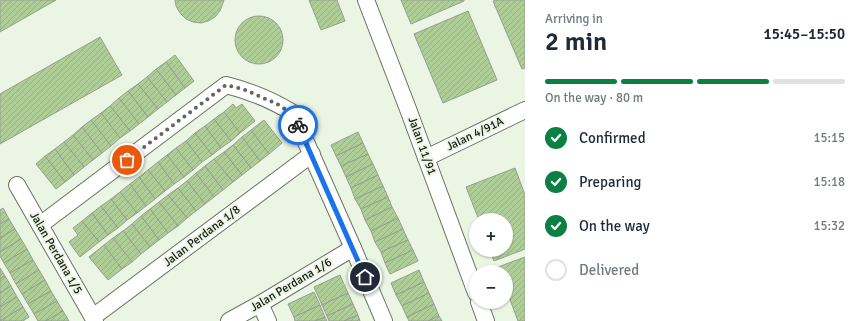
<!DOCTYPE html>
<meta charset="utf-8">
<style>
:root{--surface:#fff;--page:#f2f2f3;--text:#1f2937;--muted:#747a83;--line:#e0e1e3;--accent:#0b8043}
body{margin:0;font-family:Signika,sans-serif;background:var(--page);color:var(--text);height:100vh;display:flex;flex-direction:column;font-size:15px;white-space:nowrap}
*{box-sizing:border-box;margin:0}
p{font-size:13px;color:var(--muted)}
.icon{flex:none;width:22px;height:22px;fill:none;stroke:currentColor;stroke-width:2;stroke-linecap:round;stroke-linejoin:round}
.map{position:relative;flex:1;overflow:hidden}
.details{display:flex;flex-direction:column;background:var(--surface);width:340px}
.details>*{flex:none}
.fabs{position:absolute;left:469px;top:213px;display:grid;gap:8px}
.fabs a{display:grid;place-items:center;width:44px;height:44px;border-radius:50%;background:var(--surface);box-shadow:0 1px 3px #0004;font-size:20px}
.pin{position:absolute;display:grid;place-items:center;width:34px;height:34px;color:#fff;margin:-17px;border:2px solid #fff;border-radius:50%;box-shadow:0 1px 4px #0007}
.courier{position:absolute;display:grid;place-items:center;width:40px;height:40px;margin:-20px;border:3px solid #1a73e8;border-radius:50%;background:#fff;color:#222;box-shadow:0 1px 5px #0007}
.head em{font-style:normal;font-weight:600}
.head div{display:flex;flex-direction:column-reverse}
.head{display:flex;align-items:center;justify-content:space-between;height:68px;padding:0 20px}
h1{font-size:26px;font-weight:600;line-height:30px}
.bar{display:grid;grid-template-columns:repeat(4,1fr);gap:6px 4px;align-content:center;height:48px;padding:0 20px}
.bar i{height:5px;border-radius:3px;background:var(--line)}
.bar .selected{background:var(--accent)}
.bar p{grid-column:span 4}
ol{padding:0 20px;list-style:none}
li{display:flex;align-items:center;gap:12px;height:44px}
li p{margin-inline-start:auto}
li .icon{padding:4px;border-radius:50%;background:var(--accent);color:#fff;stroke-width:4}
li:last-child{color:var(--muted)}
li i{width:22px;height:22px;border:2px solid var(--line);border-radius:50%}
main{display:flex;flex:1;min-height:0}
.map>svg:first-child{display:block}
.building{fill:url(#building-hatch);stroke:#959f8f}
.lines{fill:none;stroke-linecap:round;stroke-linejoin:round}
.minor-casing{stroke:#6a7363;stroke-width:18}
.minor{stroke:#fff;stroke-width:16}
.done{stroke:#61675c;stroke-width:4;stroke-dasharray:0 7.2}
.route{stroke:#1a73e8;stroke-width:5}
.labels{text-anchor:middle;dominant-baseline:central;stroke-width:4;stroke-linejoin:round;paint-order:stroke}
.street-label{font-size:12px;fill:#171a14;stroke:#eaf5e3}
</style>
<main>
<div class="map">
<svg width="525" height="321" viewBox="0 0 525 321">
<defs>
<pattern id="building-hatch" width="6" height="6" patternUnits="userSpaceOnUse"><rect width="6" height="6" fill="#afce97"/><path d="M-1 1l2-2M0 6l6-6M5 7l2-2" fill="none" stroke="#96b081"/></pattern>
</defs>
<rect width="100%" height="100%" fill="#eaf5e3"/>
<g class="building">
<polygon points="0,0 56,0 0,32"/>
<polygon points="175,0 224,0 220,11 215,17 208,21 201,23 193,22 186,19 180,13 176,6"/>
<polygon points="309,0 337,0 345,21 321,30"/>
<polygon points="401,0 464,0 464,1 411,24"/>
<polygon points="496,0 525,0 525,68 522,69 493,1"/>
<polygon points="468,11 497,80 443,103 414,34"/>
<circle cx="259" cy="40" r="24"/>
<polygon points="100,37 122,75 0,144 0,94"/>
<polygon points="175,55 194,81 185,88 166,62"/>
<polygon points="166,62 185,88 176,95 156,69"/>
<polygon points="156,69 176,95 167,102 147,77"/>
<polygon points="147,77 167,102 158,109 138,84"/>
<polygon points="138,84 158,109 148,117 128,91"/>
<polygon points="128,91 148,117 139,124 119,98"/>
<polygon points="119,98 139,124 130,131 110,106"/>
<polygon points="233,104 236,108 242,104 255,121 240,133 224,112"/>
<polygon points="110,106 130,131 120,138 101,113"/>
<polygon points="224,112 240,133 231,141 214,119"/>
<polygon points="101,113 120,138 111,146 91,120"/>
<polygon points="214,119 231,141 221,148 205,126"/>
<polygon points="91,120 111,146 102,153 82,127"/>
<polygon points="264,120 282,143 269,154 251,130"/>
<polygon points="205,126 221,148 212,155 195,133"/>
<polygon points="82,127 102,153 93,160 73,135"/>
<polygon points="251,130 269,154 260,161 242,137"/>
<polygon points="358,132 363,143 336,156 331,145"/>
<polygon points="195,133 212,155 202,162 186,141"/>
<polygon points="73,135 93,160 84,167 64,142"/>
<polygon points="242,137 260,161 251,168 233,145"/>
<polygon points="186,141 202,162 193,170 176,148"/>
<polygon points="64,142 84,167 74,175 55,149"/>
<polygon points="363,143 368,154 341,166 336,156"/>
<polygon points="233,145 251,168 242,175 224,152"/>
<polygon points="176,148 193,170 184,177 167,155"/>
<polygon points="55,149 74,175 65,182 45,156"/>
<polygon points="224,152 242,175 233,182 214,159"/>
<polygon points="368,154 373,164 346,177 341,166"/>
<polygon points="167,155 184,177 174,184 158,162"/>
<polygon points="45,156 65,182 56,189 36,164"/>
<polygon points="214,159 233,182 223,190 205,166"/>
<polygon points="158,162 174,184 165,191 148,170"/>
<polygon points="373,164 378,175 351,188 346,177"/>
<polygon points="205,166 223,190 214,197 196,173"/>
<polygon points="515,168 525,195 525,249 494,261 490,250 506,250 506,220 479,220 466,187"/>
<polygon points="148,170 165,191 155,199 139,177"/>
<polygon points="196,173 214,197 205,204 187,181"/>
<polygon points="378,175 383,186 355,199 351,188"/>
<polygon points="139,177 155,199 146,206 130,184"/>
<polygon points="187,181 205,204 196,211 178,188"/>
<polygon points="130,184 146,206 137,213 120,192"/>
<polygon points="383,186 388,197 361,209 355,199"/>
<polygon points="178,188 196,211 187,218 168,195"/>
<polygon points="120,192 137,213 127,220 111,199"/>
<polygon points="168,195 187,218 178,226 159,202"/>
<polygon points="388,197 392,207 365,220 361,209"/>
<polygon points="111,199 127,220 118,228 101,206"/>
<polygon points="159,202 178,226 168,233 150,209"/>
<polygon points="101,206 118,228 108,235 92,213"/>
<polygon points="392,207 398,218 371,231 365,220"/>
<polygon points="3,208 9,219 0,224 0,210"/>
<polygon points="150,209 168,233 159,240 141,216"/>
<polygon points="92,213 108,235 99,242 82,221"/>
<polygon points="141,216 159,240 150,247 132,224"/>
<polygon points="398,218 403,229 375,242 371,231"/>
<polygon points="9,219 15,229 0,238 0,224"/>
<polygon points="82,221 99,242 80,257 69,242 78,235 73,228"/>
<polygon points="132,224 150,247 141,254 123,231"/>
<polygon points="15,229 21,239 0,252 0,238"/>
<polygon points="403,229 408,240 381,252 375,242"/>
<polygon points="123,231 141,254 132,262 113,238"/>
<polygon points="113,238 132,262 122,269 104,245"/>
<polygon points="21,239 27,249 4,263 0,256 0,252"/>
<polygon points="408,240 413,250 385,263 381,252"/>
<polygon points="104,245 122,269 108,280 89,257"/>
<polygon points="27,249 33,260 10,273 4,263"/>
<polygon points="413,250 418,261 390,274 385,263"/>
<polygon points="525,257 525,321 518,321 506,289 506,272 500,272 498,267"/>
<polygon points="33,260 39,270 16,284 10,273"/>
<polygon points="0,268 5,276 0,279"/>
<polygon points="39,270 45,280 22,294 16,284"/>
<polygon points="419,270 424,282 396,295 391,283"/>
<polygon points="340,275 348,293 322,305 314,287"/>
<polygon points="5,276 11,286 0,293 0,279"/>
<polygon points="45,280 51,291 28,304 22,294"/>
<polygon points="424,282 429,293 402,306 396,295"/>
<polygon points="11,286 17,297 0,307 0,293"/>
<polygon points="51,291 57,301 34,314 28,304"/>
<polygon points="314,292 320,305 294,317 288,304"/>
<polygon points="348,293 353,304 327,316 322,305"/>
<polygon points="429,293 434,304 407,317 402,306"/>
<polygon points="17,297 23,307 0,321 0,307"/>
<polygon points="57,301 63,311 46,321 38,321 34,314"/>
<polygon points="353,304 358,315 344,321 329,321 327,316"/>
<polygon points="434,304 439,316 428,321 409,321 407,317"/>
<polygon points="320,305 325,317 315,321 295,321 294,317"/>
<polygon points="23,307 29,317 23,321 0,321"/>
<polygon points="63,311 69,321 46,321"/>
<polygon points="358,315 360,321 344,321"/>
<polygon points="439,316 442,321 428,321"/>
<polygon points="325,317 327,321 315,321"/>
</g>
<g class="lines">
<g class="minor-casing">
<g id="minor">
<polyline points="366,0 408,109 476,293"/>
<polyline points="426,158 525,110"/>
<polyline points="17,185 95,321"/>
<path d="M40 225 226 85C250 91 272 100 293 113L353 248 384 321"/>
<polyline points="479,302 486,321"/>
<polyline points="260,304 268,321"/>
<polyline points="93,317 312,154"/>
<polyline points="229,321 260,304 353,248"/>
</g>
</g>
<use href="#minor" class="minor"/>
</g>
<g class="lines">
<polyline class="done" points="127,160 226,85 243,89 277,104 293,114 298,125"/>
<polyline class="route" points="298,125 365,277"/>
</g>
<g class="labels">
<g class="street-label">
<text transform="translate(475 134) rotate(-26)">Jalan 4/91A</text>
<text transform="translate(422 146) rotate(70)">Jalan 11/91</text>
<text transform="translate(202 236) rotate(-37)">Jalan Perdana 1/8</text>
<text transform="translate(56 253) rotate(60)">Jalan Perdana 1/5</text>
<text transform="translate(291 285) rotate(-31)">Jalan Perdana 1/6</text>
</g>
</g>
</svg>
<div class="fabs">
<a>+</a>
<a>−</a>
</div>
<div class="pin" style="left:127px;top:160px;background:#ea580c"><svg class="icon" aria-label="bag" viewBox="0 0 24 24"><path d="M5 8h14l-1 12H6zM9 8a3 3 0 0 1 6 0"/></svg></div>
<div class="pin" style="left:365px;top:277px;background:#1f2937"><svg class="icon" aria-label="home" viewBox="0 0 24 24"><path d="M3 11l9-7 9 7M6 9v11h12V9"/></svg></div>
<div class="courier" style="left:298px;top:125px"><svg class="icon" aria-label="bike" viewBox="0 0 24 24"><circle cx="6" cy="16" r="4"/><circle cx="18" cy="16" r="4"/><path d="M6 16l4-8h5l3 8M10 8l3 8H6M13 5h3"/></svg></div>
</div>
<section class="details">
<div class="head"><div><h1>2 min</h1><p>Arriving in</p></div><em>15:45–15:50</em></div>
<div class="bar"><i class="selected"></i><i class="selected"></i><i class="selected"></i><i></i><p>On the way · 80 m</p></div>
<ol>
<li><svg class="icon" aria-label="check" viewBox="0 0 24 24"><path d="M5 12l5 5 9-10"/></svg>Confirmed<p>15:15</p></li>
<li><svg class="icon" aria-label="check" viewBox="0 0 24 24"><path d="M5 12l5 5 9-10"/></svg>Preparing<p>15:18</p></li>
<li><svg class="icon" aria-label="check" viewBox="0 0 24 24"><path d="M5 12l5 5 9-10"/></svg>On the way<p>15:32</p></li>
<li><i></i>Delivered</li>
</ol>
</section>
</main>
